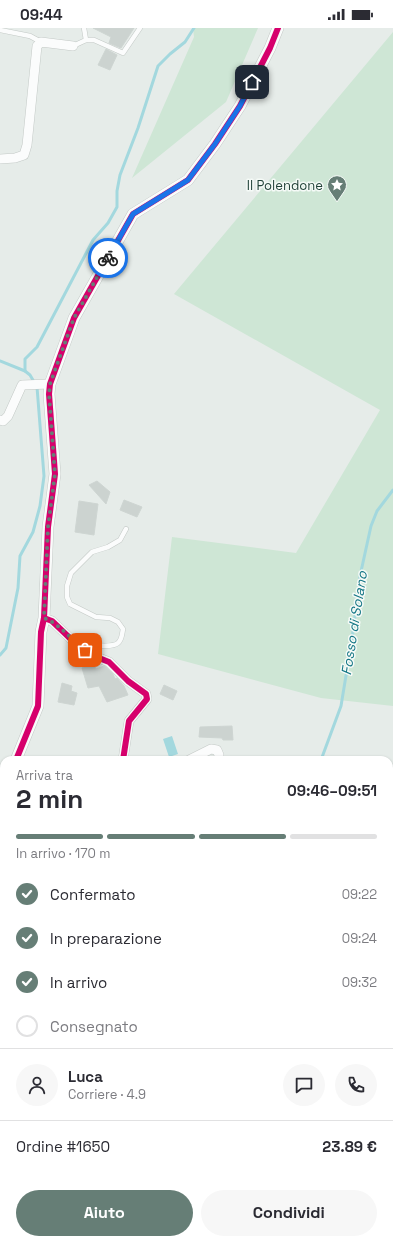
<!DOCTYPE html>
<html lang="it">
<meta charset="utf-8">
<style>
:root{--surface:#fff;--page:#f7f7f7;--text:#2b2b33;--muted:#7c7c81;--line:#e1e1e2;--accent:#667e76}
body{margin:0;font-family:"Space Grotesk",sans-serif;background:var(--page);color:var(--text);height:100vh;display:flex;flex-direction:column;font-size:15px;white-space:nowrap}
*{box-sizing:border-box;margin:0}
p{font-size:13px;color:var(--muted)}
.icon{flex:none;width:22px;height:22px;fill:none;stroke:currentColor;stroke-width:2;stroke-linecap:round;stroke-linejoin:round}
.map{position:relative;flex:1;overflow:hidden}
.panel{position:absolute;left:0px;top:728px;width:393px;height:488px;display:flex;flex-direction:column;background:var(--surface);border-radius:12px 12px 0 0;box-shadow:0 1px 3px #0004}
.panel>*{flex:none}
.pin{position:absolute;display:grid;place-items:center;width:34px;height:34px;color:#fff;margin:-17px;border-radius:8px;box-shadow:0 2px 6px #0006}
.courier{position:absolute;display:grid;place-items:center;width:40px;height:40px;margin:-20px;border:3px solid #1a73e8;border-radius:50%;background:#fff;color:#222;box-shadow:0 1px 5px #0007}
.head em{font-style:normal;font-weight:700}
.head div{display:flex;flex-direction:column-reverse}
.head{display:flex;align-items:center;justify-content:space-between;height:68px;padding:0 16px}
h1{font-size:26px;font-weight:700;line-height:30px}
.bar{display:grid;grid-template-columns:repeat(4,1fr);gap:6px 4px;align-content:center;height:48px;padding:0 16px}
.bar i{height:5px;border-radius:3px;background:var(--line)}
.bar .active{background:var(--accent)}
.bar p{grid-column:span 4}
.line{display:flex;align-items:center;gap:10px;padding:0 16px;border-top:1px solid var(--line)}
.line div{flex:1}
.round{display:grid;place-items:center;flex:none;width:42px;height:42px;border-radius:21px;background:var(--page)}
ol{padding:0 16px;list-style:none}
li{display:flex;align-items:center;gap:12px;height:44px}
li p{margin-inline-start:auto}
li .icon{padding:4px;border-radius:50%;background:var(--accent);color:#fff;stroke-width:4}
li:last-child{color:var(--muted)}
li i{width:22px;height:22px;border:2px solid var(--line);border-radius:50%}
.primary-button{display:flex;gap:8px;margin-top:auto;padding:8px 16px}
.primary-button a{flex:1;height:46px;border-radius:24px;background:var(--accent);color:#fff;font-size:16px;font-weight:700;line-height:46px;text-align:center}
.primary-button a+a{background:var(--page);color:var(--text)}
.status{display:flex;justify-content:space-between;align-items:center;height:28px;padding:0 20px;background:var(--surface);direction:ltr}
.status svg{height:11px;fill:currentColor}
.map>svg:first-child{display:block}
.green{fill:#cee6d5}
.water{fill:#a3d8de}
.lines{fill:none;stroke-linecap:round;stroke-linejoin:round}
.stream{stroke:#a3d8de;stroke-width:3}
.building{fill:#ccd3d0;stroke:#ced5d2}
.service-casing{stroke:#c3c9c6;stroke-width:5.5}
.minor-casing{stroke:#c3c9c6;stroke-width:10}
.tertiary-casing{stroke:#c3c9c6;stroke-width:12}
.service{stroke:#fbfcfc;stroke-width:4.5}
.minor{stroke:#fbfcfc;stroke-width:9}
.tertiary{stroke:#fbfcfc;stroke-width:11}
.cycleway-casing{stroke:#f5faf7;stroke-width:8}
.cycleway{stroke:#d6006c;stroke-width:6}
.done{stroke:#667e76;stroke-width:4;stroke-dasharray:0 7.2}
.route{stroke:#1a73e8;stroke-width:5}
.labels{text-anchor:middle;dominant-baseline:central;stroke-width:3;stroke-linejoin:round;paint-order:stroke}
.poi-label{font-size:13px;fill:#214238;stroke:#f5faf7;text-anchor:end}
.water-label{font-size:14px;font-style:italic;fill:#147685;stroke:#f5faf7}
</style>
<div class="status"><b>09:44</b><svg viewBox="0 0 49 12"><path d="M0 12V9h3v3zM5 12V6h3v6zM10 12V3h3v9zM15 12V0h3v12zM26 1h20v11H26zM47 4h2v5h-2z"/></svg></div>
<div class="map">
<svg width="393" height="1216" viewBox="0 0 393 1216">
<rect width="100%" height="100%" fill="#e6ece9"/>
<g class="green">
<polygon points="193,0 258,0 226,74 132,150 194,9"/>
<polygon points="393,4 393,678 321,670 158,626 172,509 296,525 380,382 174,266"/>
</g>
<polygon class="water" points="172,708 178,726 169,729 163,711"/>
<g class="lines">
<g class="stream">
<polyline points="0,333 25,343"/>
<polyline points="0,627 6,620 18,560 20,528 33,504 40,478 44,448 37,359 30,347 25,343 25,331 37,319 93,212 108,195 117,179 117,163 120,147 138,100 158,38 170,26 185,14 194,0"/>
<polyline points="321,732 341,678 352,611 360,548 371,498 377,483 393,462"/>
<polyline points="162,1216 163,1212"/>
</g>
</g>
<g class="building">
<polygon points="93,0 134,0 121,20 109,15 111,9"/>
<polygon points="106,21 117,27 110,42 98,37"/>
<polygon points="97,453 110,464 106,476 89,457"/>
<polygon points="124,472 142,479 137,489 120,482"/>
<polygon points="79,473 98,476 94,507 75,504"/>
<polygon points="93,635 96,641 104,638 106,639 113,646 115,651 117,650 124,658 128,667 107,674 99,658 88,660 82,640"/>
<polygon points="62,655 72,658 71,663 77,665 74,677 58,674"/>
<polygon points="164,657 177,663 173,672 160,666"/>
<polygon points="232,698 233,712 223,712 222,710 199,709 200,699"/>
</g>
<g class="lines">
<g class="service-casing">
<g id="service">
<polyline points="0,2 30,8 41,14"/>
<polyline points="86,12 94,12 123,25 140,0"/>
<polyline points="73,18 86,12 84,0"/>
<path d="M79 616C88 616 111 621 118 615 122 612 122 606 123 601L118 594 110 590 96 589 70 576 67 569V558L71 545 92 524 108 519 120 512 126 501"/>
<polyline points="0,1138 4,1135"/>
</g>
</g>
<g class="minor-casing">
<g id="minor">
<polyline points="0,131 15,130 24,127 27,117 37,18 41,14 73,18"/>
<polyline points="0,392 3,393 8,388 22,357 50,356"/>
<polyline points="44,590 52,593 75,615 94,628 109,634 128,653 146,666 147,671 129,693 123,732"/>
<polyline points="189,732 211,721 217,722 219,727 219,732"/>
<polyline points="389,867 393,869"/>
<polyline points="0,1027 4,1022"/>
</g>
</g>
<g class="tertiary-casing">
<g id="tertiary">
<polyline points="16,732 38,678 41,604 44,590 48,499 55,446 49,366 50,356 74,290 133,186 188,152 215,116 240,78 270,20 278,0"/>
<polyline points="0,830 4,815"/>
<polyline points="0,1036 4,1048"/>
<polyline points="53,1216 55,1212"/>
</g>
</g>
<use href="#service" class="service"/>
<use href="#minor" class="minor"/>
<use href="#tertiary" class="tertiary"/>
<g class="cycleway-casing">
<g id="cycleway">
<polyline points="44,590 52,593 75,615 94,628 109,634 128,653 146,666 147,671 129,693 123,732"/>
<polyline points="16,732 38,678 41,604 44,590 48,499 55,446 49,366 50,356 74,290 133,186 188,152 215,116 240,78 270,20 278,0"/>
</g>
</g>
<use href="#cycleway" class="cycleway"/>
</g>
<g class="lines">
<path class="done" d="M85 622C71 612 60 596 44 590L48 499 55 446 49 366 50 356 74 290 108 230"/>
<polyline class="route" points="108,230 133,186 188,152 215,116 240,78 252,54"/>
</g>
<defs>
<g id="sight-pin" transform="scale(1)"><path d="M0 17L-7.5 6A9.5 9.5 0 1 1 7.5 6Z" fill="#667e76" stroke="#f5faf7"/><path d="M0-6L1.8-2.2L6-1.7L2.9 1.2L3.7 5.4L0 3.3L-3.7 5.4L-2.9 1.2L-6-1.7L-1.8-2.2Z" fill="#fff"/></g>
</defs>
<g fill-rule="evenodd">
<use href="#sight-pin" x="337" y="157"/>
</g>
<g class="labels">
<g class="poi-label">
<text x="323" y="157">Il Polendone</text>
</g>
<g class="water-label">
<text transform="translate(354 595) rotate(-81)">Fosso di Solano</text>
</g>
</g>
</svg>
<div class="pin" style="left:85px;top:622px;background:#ea580c"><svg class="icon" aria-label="bag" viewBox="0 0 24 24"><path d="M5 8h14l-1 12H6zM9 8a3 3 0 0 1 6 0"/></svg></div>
<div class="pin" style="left:252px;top:54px;background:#1f2937"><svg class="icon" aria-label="home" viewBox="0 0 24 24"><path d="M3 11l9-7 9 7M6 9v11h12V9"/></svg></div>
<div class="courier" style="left:108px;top:230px"><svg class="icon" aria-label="bike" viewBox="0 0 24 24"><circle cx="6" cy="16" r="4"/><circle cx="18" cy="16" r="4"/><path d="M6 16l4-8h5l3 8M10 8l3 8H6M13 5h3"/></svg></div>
<section class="panel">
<div class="head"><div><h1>2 min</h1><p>Arriva tra</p></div><em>09:46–09:51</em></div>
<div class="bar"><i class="active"></i><i class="active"></i><i class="active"></i><i></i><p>In arrivo · 170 m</p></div>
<ol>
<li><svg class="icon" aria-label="check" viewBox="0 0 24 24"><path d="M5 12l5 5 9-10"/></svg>Confermato<p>09:22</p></li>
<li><svg class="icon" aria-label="check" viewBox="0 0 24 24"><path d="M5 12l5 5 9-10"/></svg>In preparazione<p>09:24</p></li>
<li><svg class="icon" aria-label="check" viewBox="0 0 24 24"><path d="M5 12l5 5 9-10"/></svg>In arrivo<p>09:32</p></li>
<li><i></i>Consegnato</li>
</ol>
<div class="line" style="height:72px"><a class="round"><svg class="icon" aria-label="person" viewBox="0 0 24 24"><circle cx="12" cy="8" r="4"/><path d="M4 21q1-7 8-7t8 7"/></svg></a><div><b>Luca</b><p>Corriere · 4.9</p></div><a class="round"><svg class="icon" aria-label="chat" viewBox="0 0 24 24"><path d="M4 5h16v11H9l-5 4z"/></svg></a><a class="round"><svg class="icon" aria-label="phone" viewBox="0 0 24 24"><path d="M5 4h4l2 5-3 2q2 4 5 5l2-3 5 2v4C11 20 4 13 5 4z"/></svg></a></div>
<div class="line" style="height:52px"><div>Ordine #1650</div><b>23.89 €</b></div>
<div class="primary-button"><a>Aiuto</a><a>Condividi</a></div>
</section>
</div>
